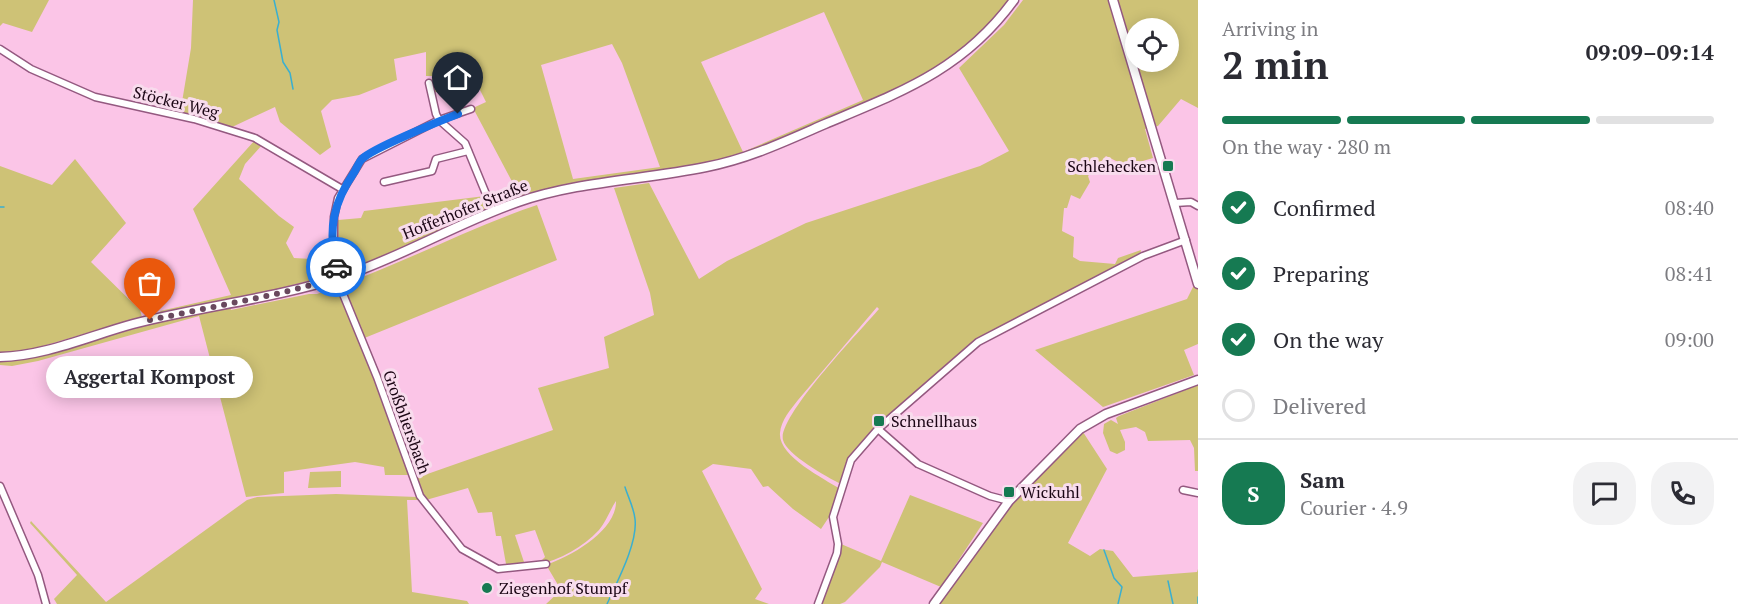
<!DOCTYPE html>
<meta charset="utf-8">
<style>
:root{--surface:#fff;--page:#f2f2f3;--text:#2b2b33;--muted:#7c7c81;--line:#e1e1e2;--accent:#167a52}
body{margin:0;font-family:"PT Serif",serif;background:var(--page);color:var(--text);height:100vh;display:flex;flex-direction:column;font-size:22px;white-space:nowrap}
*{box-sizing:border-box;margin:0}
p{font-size:20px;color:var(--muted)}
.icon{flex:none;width:33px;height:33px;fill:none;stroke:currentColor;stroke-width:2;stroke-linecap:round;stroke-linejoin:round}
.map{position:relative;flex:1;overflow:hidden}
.panel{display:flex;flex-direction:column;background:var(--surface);width:540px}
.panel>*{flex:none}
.tools{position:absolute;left:1125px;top:18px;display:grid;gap:12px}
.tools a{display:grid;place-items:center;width:54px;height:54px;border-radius:50%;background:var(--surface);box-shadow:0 3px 15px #0003;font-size:30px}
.pin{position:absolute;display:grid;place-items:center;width:51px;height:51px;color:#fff;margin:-62px -26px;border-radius:50% 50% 50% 0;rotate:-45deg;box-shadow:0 0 6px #0007}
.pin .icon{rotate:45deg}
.courier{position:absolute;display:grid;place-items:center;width:60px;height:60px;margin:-30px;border:4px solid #1a73e8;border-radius:50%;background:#fff;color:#222;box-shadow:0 2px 8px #0007}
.bubble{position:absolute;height:42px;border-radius:21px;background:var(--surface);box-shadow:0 3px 15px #0003;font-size:20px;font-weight:700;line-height:42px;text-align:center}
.summary em{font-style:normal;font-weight:700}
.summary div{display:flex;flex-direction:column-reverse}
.summary{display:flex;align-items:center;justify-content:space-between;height:102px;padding:0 24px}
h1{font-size:39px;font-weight:700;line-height:45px}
.bar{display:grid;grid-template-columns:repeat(4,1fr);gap:9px 6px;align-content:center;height:72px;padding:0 24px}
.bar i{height:8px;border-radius:4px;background:var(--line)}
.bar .on{background:var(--accent)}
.bar p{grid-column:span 4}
.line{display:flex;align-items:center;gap:15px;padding:0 24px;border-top:2px solid var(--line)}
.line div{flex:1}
.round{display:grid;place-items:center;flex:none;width:63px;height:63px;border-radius:24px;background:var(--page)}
ol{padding:0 24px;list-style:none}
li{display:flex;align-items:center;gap:18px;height:66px}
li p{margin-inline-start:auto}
li .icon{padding:6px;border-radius:50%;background:var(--accent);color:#fff;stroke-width:4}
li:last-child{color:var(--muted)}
li i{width:33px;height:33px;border:3px solid var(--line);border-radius:50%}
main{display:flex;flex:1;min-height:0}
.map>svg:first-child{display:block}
.green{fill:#cec276;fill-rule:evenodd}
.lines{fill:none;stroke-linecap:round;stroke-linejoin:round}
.stream{stroke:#3aafd0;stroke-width:1.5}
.street-casing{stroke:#945980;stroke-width:9}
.secondary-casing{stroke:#945980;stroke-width:11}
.street{stroke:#fff;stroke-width:6}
.secondary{stroke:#fff;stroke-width:8}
.done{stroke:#69495e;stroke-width:6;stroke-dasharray:0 10.8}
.route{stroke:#1a73e8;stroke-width:8}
.poi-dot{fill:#167a52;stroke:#f8dced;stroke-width:2}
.labels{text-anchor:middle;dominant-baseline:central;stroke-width:6;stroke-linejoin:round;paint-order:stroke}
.street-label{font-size:16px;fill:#1b0615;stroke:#f8dced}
.poi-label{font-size:16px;fill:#1b0615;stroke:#f8dced;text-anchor:start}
</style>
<main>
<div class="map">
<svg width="1198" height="604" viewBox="0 0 1198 604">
<rect width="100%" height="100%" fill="#fbc5e7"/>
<g class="green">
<polygon points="0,0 49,0 32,32 3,23 0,26"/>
<path d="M193 0H1009L985 29 962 49 921 79 743 155 501 204 492 200 489 194 516 189 473 108 486 102 478 86 441 96 439 92H434L432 76H426V52L394 59 397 80 359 95 332 100 321 111 331 147 320 155 280 122 275 107 230 128 180 114 191 48ZM824 12 863 100 743 152 701 62ZM612 44 622 63 660 167 573 179 541 65Z"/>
<path d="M1023 0H1198V108L1181 99 1158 126 1145 129 1153 158 1126 166 1106 156 1088 176 1090 182 1080 199 1071 195 1067 208H1064L1062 231 1074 237 1073 257 1080 261 1115 264 1118 258 1141 250 1140 256 975 340 878 425 856 450 841 484C827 477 787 455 783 440 777 417 861 330 879 309L877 307 798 400C791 409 781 420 780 433 778 456 823 478 840 489L831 514 821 529 793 509 768 486 763 487 751 469 713 464 702 471 762 589 755 599 769 604H546L561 590 548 568V564C572 556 617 530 616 501 610 510 606 522 599 530 583 547 560 560 537 565L545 557 535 530 515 535 525 565 508 566 506 564 501 536H496L492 512 478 513 468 488 426 500 416 478 553 430 538 388 609 368 604 337 654 315 650 293 614 188 649 183 699 279 727 261 806 223 980 166 1009 151 959 68 1004 25ZM1136 28H1168V62H1136Z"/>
<polygon points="255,140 262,145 245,164 239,179 279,216 294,227 286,243 294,258 329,260 331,270 328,276 233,300 162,314 160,311 231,295 193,209"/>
<polygon points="75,159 126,223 91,262 140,310 142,317 26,351 0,353 0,166 52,185"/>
<polygon points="485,196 488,202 484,212 410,246 347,270 339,265 338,220 361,218 364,211"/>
<path d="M537 205 557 260 362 339 345 292 344 284C410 260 471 227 537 205Z"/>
<polygon points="1198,277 1198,344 1184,350 1194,375 1103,407 1035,350 1187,299"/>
<polygon points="338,286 395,430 408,475 385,475 384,467 355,462 284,472 284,493 246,497 199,316 38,361 12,366 0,365 0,361 36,356 174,318 230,306 231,310 309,294 317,294"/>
<polygon points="1198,385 1198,471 1195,471 1194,448 1190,440 1148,441 1145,432 1136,427 1120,430 1125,442 1125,450 1117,454 1110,451 1103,433 1104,424 1111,420 1118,424 1116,418 1119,416"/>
<polygon points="1083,432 1107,469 1068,543 1090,556 1100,549 1113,551 1133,577 1197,572 1198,569 1198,604 939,604 1002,514 1056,456"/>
<polygon points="341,471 341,487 308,488 310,472"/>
<polygon points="336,494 417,497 418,500 407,500 412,592 467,601 469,604 57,604 54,599 77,575 30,523 31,521 106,602 247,500 257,497"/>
<polygon points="910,495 983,523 941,587 882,562 880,567 845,602 840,604 820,604 839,558 841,544 881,561"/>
</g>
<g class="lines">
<g class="stream">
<polyline points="274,0 279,22 277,30 283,62 290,73 293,89"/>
<polyline points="0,207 4,207"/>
<polyline points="1104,550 1114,578 1122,587 1118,604"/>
<polyline points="1168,581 1173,604"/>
<polyline points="1198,603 1198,597"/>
<path d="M607 604C617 582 638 543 635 519 634 508 628 497 625 487"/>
</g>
<g class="street-casing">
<g id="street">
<polyline points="0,49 31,69 95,97 194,119 255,138 342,189"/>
<polyline points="429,83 436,114 439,120 465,143 493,211"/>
<polyline points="471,109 439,120 362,159 338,198 334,217 334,259 343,294 377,377 420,496 462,549 498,569 546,564"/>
<polyline points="384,182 432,171 436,159 468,151"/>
<polyline points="1175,203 1191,202 1198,206"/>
<polyline points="878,429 918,464 990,496 1009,501"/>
<polyline points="0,486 38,575 46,604"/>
<polyline points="1183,490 1198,493"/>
<polyline points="818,604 837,553 838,544 833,517 851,460 878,429 978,342 1143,256 1186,240"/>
</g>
</g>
<g class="secondary-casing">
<g id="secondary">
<polyline points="1113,0 1198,284"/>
<path d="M0 357C45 356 89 336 133 324 202 306 273 299 341 277 402 257 457 223 518 202 579 181 643 180 706 167 748 159 786 141 825 124 901 92 963 70 1014 0"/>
<polyline points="934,604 1009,501 1080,429 1106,414 1198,380"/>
</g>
</g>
<use href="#street" class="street"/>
<use href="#secondary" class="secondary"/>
</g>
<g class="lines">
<polyline class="done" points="150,320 281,293 338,278 336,267"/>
<path class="route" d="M336 267C328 228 333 203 355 171 357 167 359 162 362 159 371 149 442 120 458 114"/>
</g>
<g class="poi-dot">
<rect x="1162" y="160" width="12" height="12" rx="3"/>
<rect x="873" y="415" width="12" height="12" rx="3"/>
<rect x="1003" y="486" width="12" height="12" rx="3"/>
<circle cx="487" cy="588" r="6"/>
</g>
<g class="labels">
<g class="street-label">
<text transform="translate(176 102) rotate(14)">Stöcker Weg</text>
<text transform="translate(465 209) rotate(-22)">Hofferhofer Straße</text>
<text transform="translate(407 422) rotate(70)">Großbliersbach</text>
</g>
<g class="poi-label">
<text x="1156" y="166" text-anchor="end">Schlehecken</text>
<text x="891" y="421">Schnellhaus</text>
<text x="1021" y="492">Wickuhl</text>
<text x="499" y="588">Ziegenhof Stumpf</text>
</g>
</g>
</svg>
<div class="tools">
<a><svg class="icon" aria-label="locate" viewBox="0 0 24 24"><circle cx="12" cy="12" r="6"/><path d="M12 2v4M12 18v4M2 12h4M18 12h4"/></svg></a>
</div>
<div class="pin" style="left:150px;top:320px;background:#ea580c"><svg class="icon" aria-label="bag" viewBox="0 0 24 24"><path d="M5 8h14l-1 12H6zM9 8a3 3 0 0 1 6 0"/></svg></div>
<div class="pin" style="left:458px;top:114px;background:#1f2937"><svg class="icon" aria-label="home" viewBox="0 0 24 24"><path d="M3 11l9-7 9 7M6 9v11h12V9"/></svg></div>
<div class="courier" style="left:336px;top:267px"><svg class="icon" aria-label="car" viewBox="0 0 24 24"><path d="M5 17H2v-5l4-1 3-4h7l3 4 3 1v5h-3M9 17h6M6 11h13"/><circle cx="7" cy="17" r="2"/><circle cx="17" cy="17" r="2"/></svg></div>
<div class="bubble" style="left:46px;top:356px;width:207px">Aggertal Kompost</div>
</div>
<section class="panel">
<div class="summary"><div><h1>2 min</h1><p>Arriving in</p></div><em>09:09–09:14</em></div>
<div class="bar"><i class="on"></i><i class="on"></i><i class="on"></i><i></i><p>On the way · 280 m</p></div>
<ol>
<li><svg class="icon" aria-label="check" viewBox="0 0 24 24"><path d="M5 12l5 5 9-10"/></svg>Confirmed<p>08:40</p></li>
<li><svg class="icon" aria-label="check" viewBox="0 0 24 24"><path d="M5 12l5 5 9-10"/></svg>Preparing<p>08:41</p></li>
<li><svg class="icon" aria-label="check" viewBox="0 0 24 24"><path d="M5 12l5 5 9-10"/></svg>On the way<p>09:00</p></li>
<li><i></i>Delivered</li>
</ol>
<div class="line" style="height:108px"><b class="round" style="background:var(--accent);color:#fff">S</b><div><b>Sam</b><p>Courier · 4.9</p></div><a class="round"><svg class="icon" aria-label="chat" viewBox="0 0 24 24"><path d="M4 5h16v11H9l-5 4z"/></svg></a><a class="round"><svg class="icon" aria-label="phone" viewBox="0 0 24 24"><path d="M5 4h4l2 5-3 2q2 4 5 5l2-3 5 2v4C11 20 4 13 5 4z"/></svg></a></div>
</section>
</main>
